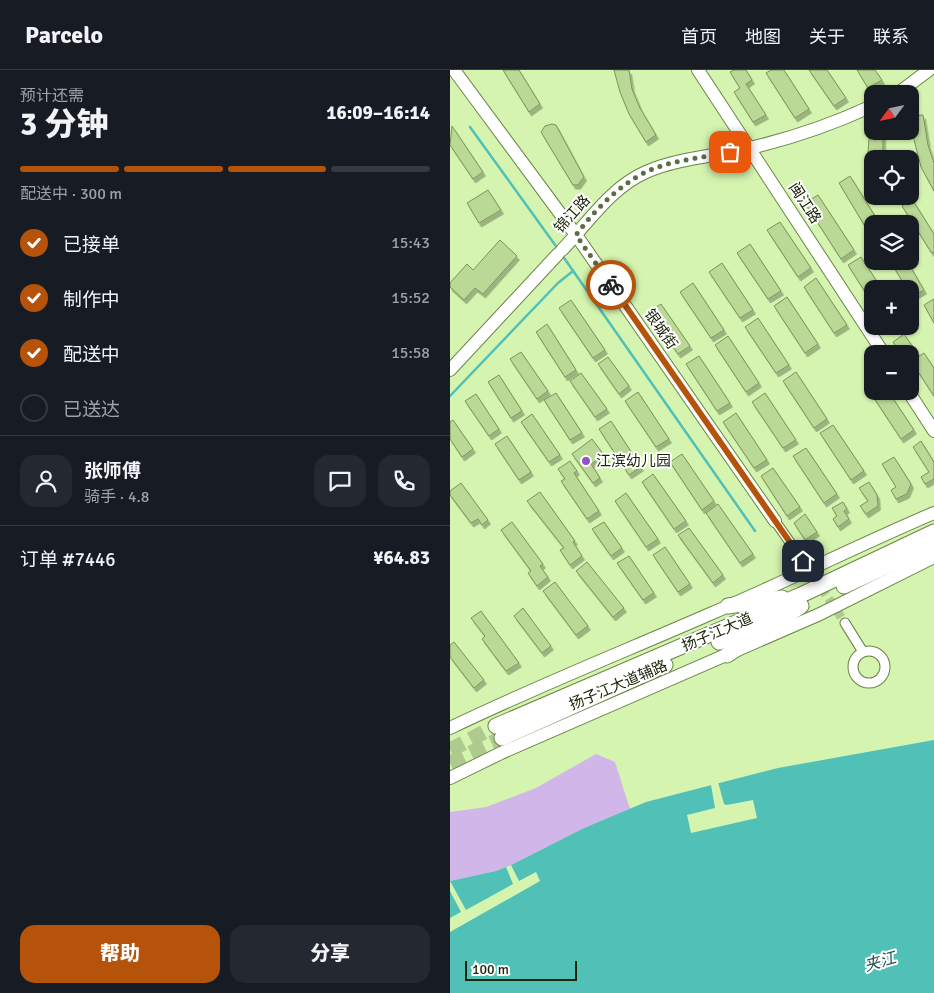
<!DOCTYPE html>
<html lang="zh">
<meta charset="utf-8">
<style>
:root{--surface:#171b24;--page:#242831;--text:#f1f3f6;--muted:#9ea1a6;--line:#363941;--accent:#b45309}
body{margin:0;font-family:Signika,"Noto Sans SC",sans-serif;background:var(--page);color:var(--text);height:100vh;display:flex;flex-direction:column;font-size:19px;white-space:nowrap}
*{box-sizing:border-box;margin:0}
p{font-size:16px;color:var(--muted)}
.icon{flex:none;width:28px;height:28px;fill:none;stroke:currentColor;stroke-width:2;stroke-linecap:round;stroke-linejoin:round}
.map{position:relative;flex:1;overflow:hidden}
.drawer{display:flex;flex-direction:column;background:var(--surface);width:450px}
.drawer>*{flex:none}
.needle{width:32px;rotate:237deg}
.controls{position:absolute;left:414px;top:15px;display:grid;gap:10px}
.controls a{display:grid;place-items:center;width:55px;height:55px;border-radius:10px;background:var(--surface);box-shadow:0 1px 4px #0004;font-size:25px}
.scale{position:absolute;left:15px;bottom:12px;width:112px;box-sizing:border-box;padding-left:5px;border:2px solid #192409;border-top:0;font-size:14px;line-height:18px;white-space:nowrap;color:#192409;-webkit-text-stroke:4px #fff;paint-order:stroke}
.pin{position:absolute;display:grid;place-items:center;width:42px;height:42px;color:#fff;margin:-21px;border-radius:10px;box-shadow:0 2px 8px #0006}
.courier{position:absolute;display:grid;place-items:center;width:50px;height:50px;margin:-25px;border:4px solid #b45309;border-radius:50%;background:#fff;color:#222;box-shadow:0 1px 6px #0007}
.summary em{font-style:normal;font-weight:800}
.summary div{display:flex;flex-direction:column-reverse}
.summary{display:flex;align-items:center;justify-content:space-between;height:85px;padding:0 20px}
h1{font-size:32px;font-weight:800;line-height:38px}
.bar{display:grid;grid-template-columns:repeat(4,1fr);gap:8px 5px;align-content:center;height:60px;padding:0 20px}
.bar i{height:6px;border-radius:4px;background:var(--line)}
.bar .selected{background:var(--accent)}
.bar p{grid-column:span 4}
.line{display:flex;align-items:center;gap:12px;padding:0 20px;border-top:1px solid var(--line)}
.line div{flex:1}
.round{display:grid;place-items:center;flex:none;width:52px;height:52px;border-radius:15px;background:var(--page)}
ol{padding:0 20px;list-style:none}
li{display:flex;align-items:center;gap:15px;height:55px}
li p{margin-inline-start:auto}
li .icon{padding:5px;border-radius:50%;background:var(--accent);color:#fff;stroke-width:4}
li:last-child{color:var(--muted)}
li i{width:28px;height:28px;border:2px solid var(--line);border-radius:50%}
.cta{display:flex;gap:10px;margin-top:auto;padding:10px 20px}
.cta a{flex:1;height:58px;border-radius:15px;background:var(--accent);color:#fff;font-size:20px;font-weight:800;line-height:58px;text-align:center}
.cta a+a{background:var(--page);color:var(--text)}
header{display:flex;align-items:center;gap:30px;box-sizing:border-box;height:70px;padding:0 25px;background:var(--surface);border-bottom:1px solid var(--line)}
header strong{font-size:24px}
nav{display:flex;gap:28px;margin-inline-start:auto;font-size:18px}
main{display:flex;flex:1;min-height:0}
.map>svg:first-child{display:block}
.green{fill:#d1b6ea}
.water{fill:#51c0b7}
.pier{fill:#d5f4b0}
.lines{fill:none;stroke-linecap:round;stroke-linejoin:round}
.stream{stroke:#51c0b7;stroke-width:2.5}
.building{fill:#bad896;stroke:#799455;filter:url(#shadow)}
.street-tunnel{stroke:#afca8f;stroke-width:9;stroke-dasharray:9 4.5;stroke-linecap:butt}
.highway-tunnel{stroke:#afca8f;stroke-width:15;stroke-dasharray:15 8;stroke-linecap:butt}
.street-casing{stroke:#6a8546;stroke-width:11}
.secondary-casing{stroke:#6a8546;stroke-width:14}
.highway-casing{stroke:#6a8546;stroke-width:17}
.street{stroke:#fff;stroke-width:9}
.secondary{stroke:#fff;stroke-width:12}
.highway{stroke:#fff;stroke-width:15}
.done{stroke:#5b6d43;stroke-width:5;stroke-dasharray:0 9}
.route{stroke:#b45309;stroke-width:6}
.poi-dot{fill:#9552c7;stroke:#fff;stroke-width:2}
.labels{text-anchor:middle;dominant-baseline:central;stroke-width:4;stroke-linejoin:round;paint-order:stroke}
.street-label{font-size:15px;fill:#192409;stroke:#fff}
.poi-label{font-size:15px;fill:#192409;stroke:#fff;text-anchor:start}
.water-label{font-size:16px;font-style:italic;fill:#20514d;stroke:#fff}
</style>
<header>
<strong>Parcelo</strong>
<nav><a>首页</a><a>地图</a><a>关于</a><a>联系</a></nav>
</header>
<main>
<section class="drawer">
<div class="summary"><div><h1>3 分钟</h1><p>预计还需</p></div><em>16:09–16:14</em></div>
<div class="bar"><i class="selected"></i><i class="selected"></i><i class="selected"></i><i></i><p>配送中 · 300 m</p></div>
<ol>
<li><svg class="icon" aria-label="check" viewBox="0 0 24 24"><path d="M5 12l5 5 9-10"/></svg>已接单<p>15:43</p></li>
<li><svg class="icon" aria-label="check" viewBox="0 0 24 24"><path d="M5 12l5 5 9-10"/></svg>制作中<p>15:52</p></li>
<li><svg class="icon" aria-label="check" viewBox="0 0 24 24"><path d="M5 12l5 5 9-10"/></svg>配送中<p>15:58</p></li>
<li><i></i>已送达</li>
</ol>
<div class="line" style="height:90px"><a class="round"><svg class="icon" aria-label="person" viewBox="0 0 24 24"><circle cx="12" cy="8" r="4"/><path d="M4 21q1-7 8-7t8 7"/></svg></a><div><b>张师傅</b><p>骑手 · 4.8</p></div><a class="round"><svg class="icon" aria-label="chat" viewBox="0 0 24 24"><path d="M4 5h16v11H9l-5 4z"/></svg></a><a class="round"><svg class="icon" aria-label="phone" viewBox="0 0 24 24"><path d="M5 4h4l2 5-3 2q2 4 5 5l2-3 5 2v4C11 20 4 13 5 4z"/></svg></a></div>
<div class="line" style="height:65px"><div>订单 #7446</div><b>¥64.83</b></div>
<div class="cta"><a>帮助</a><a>分享</a></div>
</section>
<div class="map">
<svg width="484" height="923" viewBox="0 0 484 923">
<defs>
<filter id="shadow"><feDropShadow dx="2.5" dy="4" stdDeviation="0" flood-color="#0004"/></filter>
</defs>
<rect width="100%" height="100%" fill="#d5f4b0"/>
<polygon class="green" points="146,684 165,692 180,739 134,758 61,795 46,801 0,811 0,742 36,737 86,718"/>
<polygon class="water" points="484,670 484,923 0,923 0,811 46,801 61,795 134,758 196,732 328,698"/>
<g class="pier">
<polygon points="268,712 274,734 277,735 303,730 307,748 241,763 237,745 265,738 261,715"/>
<polygon points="61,795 69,811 86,802 90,811 0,862 0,848 11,842 0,821 0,811 16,840 63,814 56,797"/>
</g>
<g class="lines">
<g class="stream">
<polyline points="20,57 108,179"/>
<polyline points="112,185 305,461"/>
<polyline points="0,326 108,213 123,201"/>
</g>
</g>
<g class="building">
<polygon points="53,0 69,0 90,34 79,42"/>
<polygon points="164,0 179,0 182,19 190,38 206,65 196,72 179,44 170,22"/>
<polygon points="284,0 296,0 302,10 296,14 316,45 303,52 284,22 290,18 280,2"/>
<polygon points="321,0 334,0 359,39 345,48 316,3"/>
<polygon points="359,0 377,0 396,28 384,36"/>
<polygon points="407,0 425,0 432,10 418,18"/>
<polygon points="473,45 478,75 484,93 484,121 471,97 460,54 460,46"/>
<polygon points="102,54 106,55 134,107 128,115 123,115 91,62 95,56"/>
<polygon points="422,55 422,61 433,61 433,81 437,89 422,89 418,82 420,57"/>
<polygon points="2,56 33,102 23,109 0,75"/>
<polygon points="400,106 430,154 422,154 422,168 389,113"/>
<polygon points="38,120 51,140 29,153 17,133"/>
<polygon points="368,125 404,180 391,189 355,133"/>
<polygon points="462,129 484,164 484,183 481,182 452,136"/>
<polygon points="330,152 361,198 348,207 317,160"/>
<polygon points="50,170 67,186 33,224 25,218 14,230 0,217 0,213 17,194 23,200"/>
<polygon points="300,174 331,221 318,229 287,183"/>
<polygon points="411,187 432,219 422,219 422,233 398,195"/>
<polygon points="440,191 457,191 474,220 462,227 460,219 457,219"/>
<polygon points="272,193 303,240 290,248 259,202"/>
<polygon points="366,208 397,255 384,263 354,217"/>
<polygon points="243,213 274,260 261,268 230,222"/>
<polygon points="337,227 368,274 355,283 324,236"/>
<polygon points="484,229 484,253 474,235"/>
<polygon points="121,230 155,280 143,288 109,238"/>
<polygon points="211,234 240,276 228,284 199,242"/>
<polygon points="308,248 339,295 326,303 295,257"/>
<polygon points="97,254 126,300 115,307 86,262"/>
<polygon points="454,264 465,280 459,284 451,284 443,272"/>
<polygon points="278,266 309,313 296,322 265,275"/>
<polygon points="71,282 98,321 87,329 60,289"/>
<polygon points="474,283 484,298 484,326 461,291"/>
<polygon points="249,286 280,333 267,341 236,294"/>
<polygon points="158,287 179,316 169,324 148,294"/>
<polygon points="346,302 377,349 364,358 333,311"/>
<polygon points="131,303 157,339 145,347 120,311"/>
<polygon points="49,305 72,341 61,348 38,312"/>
<polygon points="422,320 438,321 464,360 451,369 420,322"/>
<polygon points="188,322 219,369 206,377 175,331"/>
<polygon points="106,323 132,363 120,370 94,330"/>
<polygon points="315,323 346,370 333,378 302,332"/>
<polygon points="26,324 49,359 39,366 15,331"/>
<polygon points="286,343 317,390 304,398 273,352"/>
<polygon points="82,344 110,385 99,392 71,352"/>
<polygon points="3,350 23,379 12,387 0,369 0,352"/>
<polygon points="161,351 191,397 179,405 149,359"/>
<polygon points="383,355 414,401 401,410 370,363"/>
<polygon points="57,366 81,402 69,410 45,374"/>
<polygon points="142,369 159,392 151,394 147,390 141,394 150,408 143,413 122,384"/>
<polygon points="471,371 484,392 484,409 475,414 471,407 479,402 463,377"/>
<polygon points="356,378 387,424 374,433 343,386"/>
<polygon points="232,384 264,431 252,440 220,392"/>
<polygon points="444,387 461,414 457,424 446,429 441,420 446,417 432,394"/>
<polygon points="120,391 127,401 124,403 149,441 137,449 111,411 115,409 108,399"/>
<polygon points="323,398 350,437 337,446 311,406"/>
<polygon points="203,404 236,451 224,459 192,412"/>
<polygon points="419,412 427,425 428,436 416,444 410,436 418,431 409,418"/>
<polygon points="11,413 38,450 32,455 28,449 21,453 0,425 0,421"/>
<polygon points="90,422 125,471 123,472 132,486 120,495 110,480 114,478 77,431"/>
<polygon points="176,423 208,469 196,477 165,431"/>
<polygon points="393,432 397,439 394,441 399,449 388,457 383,449 387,446 382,438"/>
<polygon points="268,434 303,484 290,493 256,443"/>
<polygon points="355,444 367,462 355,470 344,453"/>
<polygon points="62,452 93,494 90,496 98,507 87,516 78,503 81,501 51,460"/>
<polygon points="154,452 172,478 161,486 142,459"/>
<polygon points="239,458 273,505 263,513 228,465"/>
<polygon points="215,477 240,514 228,522 203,485"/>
<polygon points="179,486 204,523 193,530 167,493"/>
<polygon points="137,492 174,538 163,547 126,501"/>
<polygon points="105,512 138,556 126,565 93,521"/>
<polygon points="73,538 101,576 92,583 64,546"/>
<polygon points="31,541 69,593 56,601 32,569 35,566 21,548"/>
<polygon points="4,572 34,610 24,618 0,587 0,575"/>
</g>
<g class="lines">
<polyline class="street-tunnel" points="356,495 395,553"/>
<g class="highway-tunnel">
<polyline points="0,680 46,656"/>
<polyline points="0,693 52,668"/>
</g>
<g class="street-casing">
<g id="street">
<polyline points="325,451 353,491"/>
<polyline points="395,553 413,582"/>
<circle cx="419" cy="597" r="16"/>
</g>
</g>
<g class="secondary-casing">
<g id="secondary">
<polyline points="4,0 126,165 325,451"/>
<polyline points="248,0 434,284"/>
<polyline points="447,24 479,0"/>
<path d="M112 180C138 153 160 118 196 102 228 88 266 86 300 78 343 68 383 54 422 36"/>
<polyline points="0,300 108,184"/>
<polyline points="458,321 484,361"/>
<path d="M0 658C85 617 173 582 260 544 335 512 409 475 484 443"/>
<polyline points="0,708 51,683 370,544 484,487"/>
</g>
</g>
<g class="highway-casing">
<g id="highway">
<polyline points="394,516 484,474"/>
<polyline points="278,536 332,528"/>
<polyline points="269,572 330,546"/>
<polyline points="277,585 351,536"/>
<polyline points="46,656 351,525 484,462"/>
<polyline points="52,668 215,595"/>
</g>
</g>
<use href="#street" class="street"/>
<use href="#secondary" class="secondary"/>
<use href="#highway" class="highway"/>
</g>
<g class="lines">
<path class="done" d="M161 215 126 165C144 141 167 117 194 103 219 90 253 88 280 82"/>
<polyline class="route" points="161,215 353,491"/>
</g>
<circle class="poi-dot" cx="136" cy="391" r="5"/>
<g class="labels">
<g class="street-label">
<text transform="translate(355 133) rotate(57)">闽江路</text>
<text transform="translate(122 144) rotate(-48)">锦江路</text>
<text transform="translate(211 259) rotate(55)">银城街</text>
<text transform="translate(267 562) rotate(-23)">扬子江大道</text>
<text transform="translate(168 615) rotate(-23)">扬子江大道辅路</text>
</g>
<g class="poi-label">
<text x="146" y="391">江滨幼儿园</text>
</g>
<g class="water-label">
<text transform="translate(430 892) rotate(-16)">夹江</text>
</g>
</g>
</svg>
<div class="controls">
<a><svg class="needle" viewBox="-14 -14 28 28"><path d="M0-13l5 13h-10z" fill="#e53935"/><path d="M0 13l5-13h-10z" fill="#9ea1a6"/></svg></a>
<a><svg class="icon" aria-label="locate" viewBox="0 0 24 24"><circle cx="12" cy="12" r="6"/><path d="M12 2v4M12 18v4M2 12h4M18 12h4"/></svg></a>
<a><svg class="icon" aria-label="layers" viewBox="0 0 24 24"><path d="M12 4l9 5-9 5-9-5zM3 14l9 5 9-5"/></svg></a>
<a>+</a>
<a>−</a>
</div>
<div class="scale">100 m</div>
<div class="pin" style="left:280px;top:82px;background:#ea580c"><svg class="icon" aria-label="bag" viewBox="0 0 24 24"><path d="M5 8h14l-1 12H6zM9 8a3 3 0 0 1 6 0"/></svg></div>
<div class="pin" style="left:353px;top:491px;background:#1f2937"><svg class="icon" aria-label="home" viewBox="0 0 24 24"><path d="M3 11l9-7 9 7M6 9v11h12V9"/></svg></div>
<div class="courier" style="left:161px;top:215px"><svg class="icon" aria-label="bike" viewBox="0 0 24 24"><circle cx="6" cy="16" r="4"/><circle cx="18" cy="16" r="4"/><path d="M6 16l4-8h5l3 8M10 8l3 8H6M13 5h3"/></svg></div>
</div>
</main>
